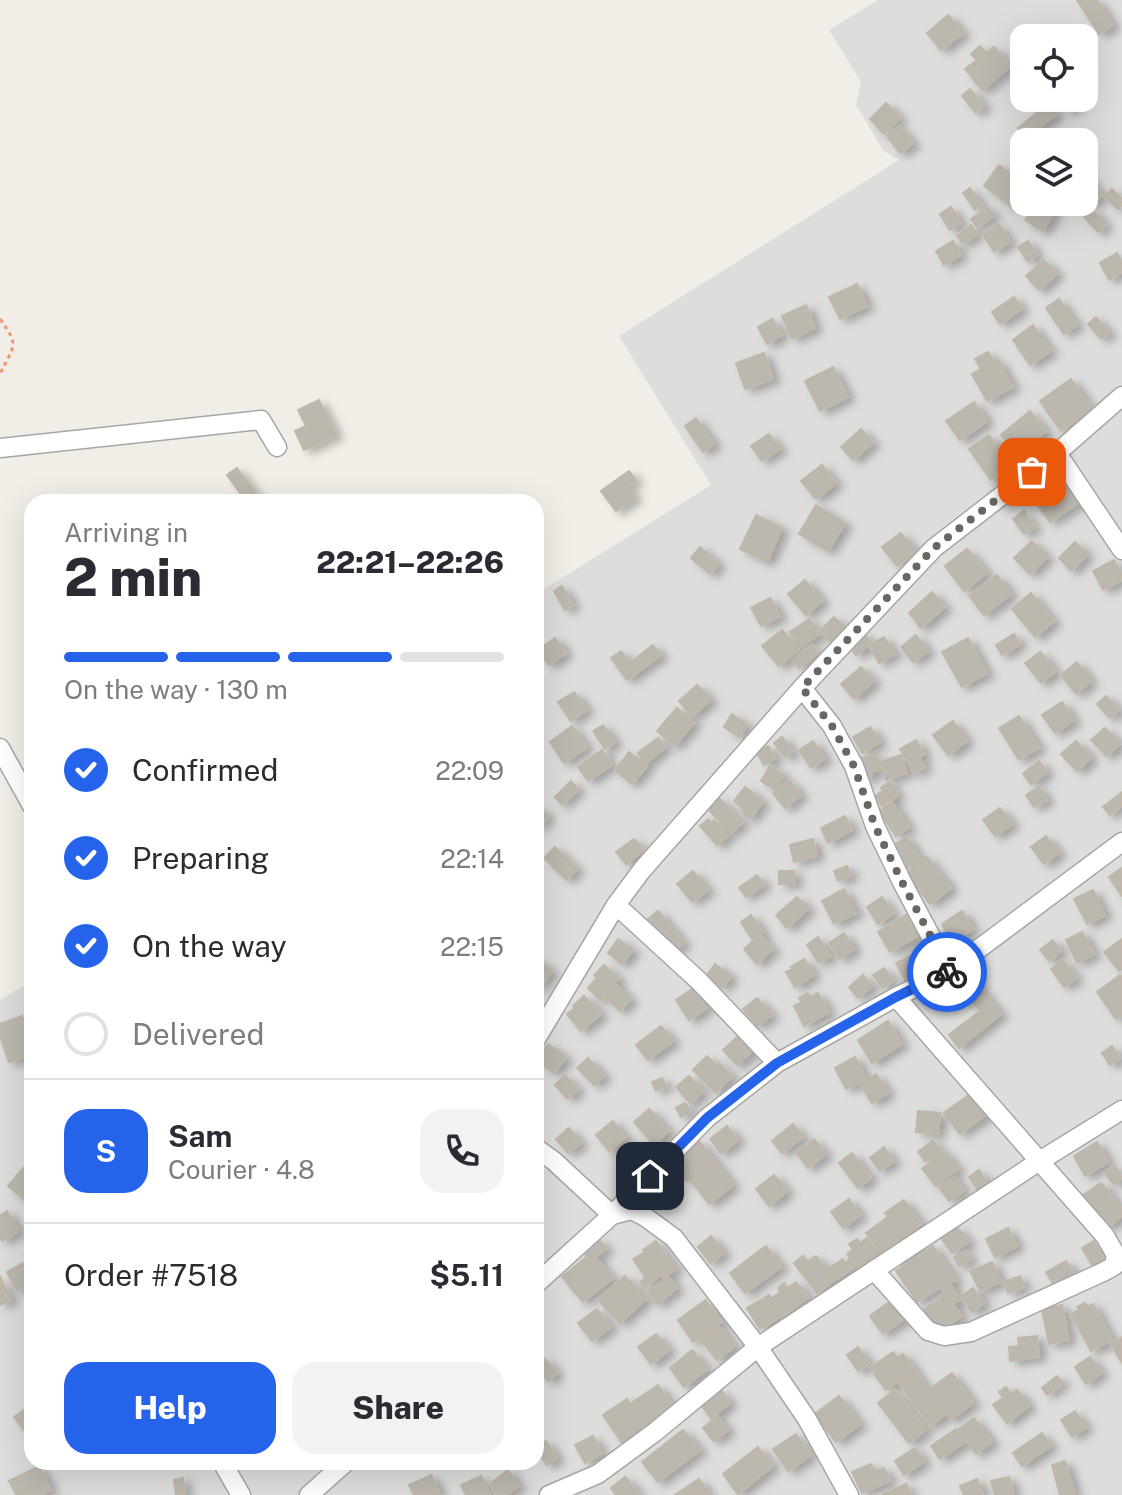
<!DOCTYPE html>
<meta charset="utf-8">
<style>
:root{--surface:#fff;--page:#f2f2f3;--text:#2b2b33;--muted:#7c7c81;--line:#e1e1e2;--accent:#2563eb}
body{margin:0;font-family:"Public Sans",sans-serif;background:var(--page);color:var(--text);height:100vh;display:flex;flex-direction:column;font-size:30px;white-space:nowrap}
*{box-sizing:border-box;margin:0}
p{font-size:26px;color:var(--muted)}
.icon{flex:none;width:44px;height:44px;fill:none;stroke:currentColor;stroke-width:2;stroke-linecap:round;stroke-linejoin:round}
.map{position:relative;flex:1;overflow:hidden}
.panel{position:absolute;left:24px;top:494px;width:520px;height:976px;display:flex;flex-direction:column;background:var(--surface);border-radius:24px;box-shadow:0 8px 32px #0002}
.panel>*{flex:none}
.buttons{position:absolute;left:1010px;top:24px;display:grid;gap:16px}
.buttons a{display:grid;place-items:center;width:88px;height:88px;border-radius:16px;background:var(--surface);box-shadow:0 8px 32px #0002;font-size:40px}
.pin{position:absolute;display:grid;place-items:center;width:68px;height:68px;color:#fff;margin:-34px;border-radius:16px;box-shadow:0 4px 12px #0006}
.courier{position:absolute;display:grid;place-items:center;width:80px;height:80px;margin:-40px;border:6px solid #2563eb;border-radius:50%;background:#fff;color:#222;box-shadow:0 2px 10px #0007}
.head em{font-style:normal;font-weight:800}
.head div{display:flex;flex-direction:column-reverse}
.head{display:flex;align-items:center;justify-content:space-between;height:136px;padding:0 40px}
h1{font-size:52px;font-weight:800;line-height:60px}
.bar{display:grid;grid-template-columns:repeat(4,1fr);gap:12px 8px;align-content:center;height:96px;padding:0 40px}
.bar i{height:10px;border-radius:6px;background:var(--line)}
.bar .active{background:var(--accent)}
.bar p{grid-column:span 4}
.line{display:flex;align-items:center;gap:20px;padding:0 40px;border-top:2px solid var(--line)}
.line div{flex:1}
.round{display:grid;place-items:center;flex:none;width:84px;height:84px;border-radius:24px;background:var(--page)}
ol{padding:0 40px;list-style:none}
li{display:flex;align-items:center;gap:24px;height:88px}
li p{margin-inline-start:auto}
li .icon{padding:8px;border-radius:50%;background:var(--accent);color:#fff;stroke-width:4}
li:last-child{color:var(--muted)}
li i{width:44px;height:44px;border:4px solid var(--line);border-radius:50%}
.primary-button{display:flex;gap:16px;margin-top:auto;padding:16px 40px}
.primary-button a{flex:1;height:92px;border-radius:24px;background:var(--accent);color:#fff;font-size:32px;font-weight:800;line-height:92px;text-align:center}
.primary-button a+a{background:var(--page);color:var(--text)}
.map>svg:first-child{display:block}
.residential{fill:#dddddc;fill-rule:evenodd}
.building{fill:#bcb7af;stroke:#c1b7a9;stroke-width:2;filter:url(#shadow)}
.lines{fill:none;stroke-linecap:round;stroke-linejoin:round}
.minor-casing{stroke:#a6a6a6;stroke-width:21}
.path{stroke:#f29674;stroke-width:3;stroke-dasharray:4 4;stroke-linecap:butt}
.minor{stroke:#fff;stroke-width:18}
.done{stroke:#686765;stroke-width:8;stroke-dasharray:0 14.4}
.route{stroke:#2563eb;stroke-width:10}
</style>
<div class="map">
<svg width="1122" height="1495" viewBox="0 0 1122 1495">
<defs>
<filter id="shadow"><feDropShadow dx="7" dy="4" stdDeviation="4" flood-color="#0004"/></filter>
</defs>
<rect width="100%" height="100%" fill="#f0eee6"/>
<path class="residential" d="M878 0H1122V1495H0V1000L32 981V1462H536V594L711 485 619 336 899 160 883 150 856 105 861 82 828 28 829 30ZM1024 38H1084V98H1024ZM1024 142H1084V202H1024Z"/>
<g class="building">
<polygon points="1077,0 1097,0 1113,25 1099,34"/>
<polygon points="948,15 963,33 941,50 927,33"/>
<polygon points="980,46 986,53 994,47 1010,67 982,90 965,69 977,60 971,54"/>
<polygon points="970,89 984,106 976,113 962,96"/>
<polygon points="1057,98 1083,98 1069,111"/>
<polygon points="886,103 900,118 884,134 870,119"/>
<polygon points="1049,103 1057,114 1026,138 1018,128"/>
<polygon points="899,126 913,143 900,153 887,136"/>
<polygon points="999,165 1024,184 1024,191 1012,207 984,186"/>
<polygon points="1084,173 1102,195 1089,205 1084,198"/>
<polygon points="970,188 982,205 975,210 963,193"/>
<polygon points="1112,189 1122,199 1122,205 1118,209 1105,197"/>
<polygon points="1024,200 1024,202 1042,202 1055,210 1043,231 1025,220 1030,212 1020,207"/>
<polygon points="951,207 961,223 950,230 940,214"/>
<polygon points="988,207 994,216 977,227 971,219"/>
<polygon points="1092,210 1106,225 1098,232 1084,217"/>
<polygon points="999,224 1010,242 994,252 983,235"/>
<polygon points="971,225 977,234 963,244 957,236"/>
<polygon points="953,241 961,255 944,265 936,251"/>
<polygon points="1028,241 1037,255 1028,262 1018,247"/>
<polygon points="1117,253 1122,262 1122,272 1109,280 1100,263"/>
<polygon points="1044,260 1057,274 1039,290 1026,276"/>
<polygon points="857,284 867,306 840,319 829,297"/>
<polygon points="1014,297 1022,309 1000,324 992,312"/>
<polygon points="1059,299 1077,325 1064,334 1046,308"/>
<polygon points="806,305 815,328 792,339 782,316"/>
<polygon points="1096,317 1109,333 1101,339 1088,324"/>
<polygon points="772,319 782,335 767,344 758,327"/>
<polygon points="1033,325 1051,351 1030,365 1013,340"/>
<polygon points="988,352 994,362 998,360 1013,387 987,401 972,374 981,369 975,359"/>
<polygon points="764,353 773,379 745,389 736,363"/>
<polygon points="833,367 848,397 820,411 805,381"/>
<polygon points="1071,379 1092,409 1061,431 1040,401"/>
<polygon points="319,400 336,435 304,450 295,431 306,426 298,410"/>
<polygon points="974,402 987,421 960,440 946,421"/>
<polygon points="1030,411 1046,431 1017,454 1001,435"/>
<polygon points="696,418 714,444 703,452 685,426"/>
<polygon points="861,429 873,443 853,460 841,447"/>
<polygon points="769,434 780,449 762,461 751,446"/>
<polygon points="989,435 1011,466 991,480 969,449"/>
<polygon points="822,465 836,483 816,499 801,481"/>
<polygon points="237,468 256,494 246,501 227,475"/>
<polygon points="629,471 636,480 627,486 635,497 616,511 601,491"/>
<polygon points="1067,480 1081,501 1050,522 1036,502"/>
<polygon points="816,505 845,523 828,551 799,534"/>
<polygon points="1024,511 1035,527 1024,534 1013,519"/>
<polygon points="756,515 782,528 767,562 740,549"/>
<polygon points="901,533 916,552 897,566 882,547"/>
<polygon points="1032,541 1047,557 1030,574 1014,558"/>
<polygon points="1075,542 1087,555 1071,571 1059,558"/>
<polygon points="700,547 719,564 710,574 691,558"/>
<polygon points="967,549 987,573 964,591 945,566"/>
<polygon points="1114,560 1122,574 1122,580 1103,590 1093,571"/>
<polygon points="997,575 1011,594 984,615 969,596"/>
<polygon points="805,580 822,601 806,615 788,594"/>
<polygon points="562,586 573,605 565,610 554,591"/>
<polygon points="932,592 945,607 921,628 909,613"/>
<polygon points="1031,593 1054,621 1035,637 1012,609"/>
<polygon points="770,598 780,616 761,626 751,608"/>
<polygon points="834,617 846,628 831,642 820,631"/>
<polygon points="809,619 820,634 801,646 790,632"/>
<polygon points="782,630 799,650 779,666 762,646"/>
<polygon points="864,633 871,643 856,655 849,645"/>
<polygon points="1014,634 1020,644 1002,655 996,645"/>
<polygon points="916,635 928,651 913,662 901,647"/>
<polygon points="884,637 895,654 879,663 869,645"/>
<polygon points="555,638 566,653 549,665 538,650"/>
<polygon points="968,638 987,673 962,687 942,652"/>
<polygon points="653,645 661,655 627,680 611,658 621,651 630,663"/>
<polygon points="812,645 817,652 799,668 793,661"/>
<polygon points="1040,652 1056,671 1041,683 1025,663"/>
<polygon points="1077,662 1091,681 1076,694 1061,675"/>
<polygon points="861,667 874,681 854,699 841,684"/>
<polygon points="697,685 711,700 692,716 679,701"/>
<polygon points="574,692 587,710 571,721 558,702"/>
<polygon points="1106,696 1119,710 1110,718 1097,704"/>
<polygon points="1062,702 1074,720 1055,733 1042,715"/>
<polygon points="677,708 694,723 674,746 657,731"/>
<polygon points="732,714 747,725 739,737 724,727"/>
<polygon points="1019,716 1039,748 1019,760 999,728"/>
<polygon points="953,721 967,741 948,755 933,735"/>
<polygon points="603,725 615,742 605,749 593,731"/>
<polygon points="572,726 587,747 564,763 550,742"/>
<polygon points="870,727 880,742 862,753 853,737"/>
<polygon points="1105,728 1120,744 1107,756 1091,740"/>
<polygon points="782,737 793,751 785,757 774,743"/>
<polygon points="658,738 665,747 646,763 638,753"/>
<polygon points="916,740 924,754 919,757 925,767 914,773 900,749"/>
<polygon points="813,741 825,759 811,768 799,750"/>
<polygon points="1076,741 1091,758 1077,771 1061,754"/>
<polygon points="768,746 775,758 764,765 757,753"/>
<polygon points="602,750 612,765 588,781 578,767"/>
<polygon points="629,752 647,766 632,784 615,770"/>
<polygon points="876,755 880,770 871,772 872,777 862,779 857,759"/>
<polygon points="901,755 907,773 886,780 880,762"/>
<polygon points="1039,761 1047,772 1031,784 1023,774"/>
<polygon points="770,766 784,775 775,790 761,781"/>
<polygon points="789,780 801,795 785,808 773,793"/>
<polygon points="571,781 578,789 562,805 555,797"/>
<polygon points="889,782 898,795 891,800 881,788"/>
<polygon points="745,787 763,802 750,819 742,812 744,809 734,801"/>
<polygon points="1039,787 1047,800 1034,807 1026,795"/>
<polygon points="883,791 889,801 882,806 875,796"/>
<polygon points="1122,792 1122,805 1110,815 1103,807"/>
<polygon points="719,798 742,823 731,833 708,809"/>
<polygon points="892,802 909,827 896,836 879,811"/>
<polygon points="536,805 548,816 536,829"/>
<polygon points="1000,808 1012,824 995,836 983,820"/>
<polygon points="845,816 852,830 828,843 821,828"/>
<polygon points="708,819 712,823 714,820 728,836 717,845 700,826"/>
<polygon points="1046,836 1059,853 1044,864 1031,847"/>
<polygon points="907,837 920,859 905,868 892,846"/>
<polygon points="634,839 643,850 626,864 616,852"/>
<polygon points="813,839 817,856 794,862 790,845"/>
<polygon points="555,847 577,869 567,880 544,858"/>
<polygon points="927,857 951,888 930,904 914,883 909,887 902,877"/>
<polygon points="847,866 851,876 838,881 834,871"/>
<polygon points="1122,868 1122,896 1109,877"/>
<polygon points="693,871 708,890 692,902 677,884"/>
<polygon points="779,871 794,871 795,884 779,884"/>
<polygon points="757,875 764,885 746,897 739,888"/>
<polygon points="844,889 856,913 834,924 822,901"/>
<polygon points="1093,890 1105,915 1087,924 1074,899"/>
<polygon points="797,897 808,909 787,928 776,915"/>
<polygon points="882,897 893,914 878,924 867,907"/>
<polygon points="658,911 684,943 673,951 648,919"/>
<polygon points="962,911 973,929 952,942 942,924"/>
<polygon points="751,915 763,932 752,939 741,922"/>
<polygon points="906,915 918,936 890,952 878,932"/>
<polygon points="1082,932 1094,954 1077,963 1066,940"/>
<polygon points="844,933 854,949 840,959 829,943"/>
<polygon points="760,935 773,949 757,964 744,949"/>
<polygon points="818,937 830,956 819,963 807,945"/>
<polygon points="618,939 633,950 622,964 608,953"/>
<polygon points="1122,939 1122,969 1119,971 1104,952"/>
<polygon points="1053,940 1061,951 1049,961 1040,950"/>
<polygon points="924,949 934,967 906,982 896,963"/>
<polygon points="536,958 552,971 536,990"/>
<polygon points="804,959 814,975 795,987 786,972 793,969 791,967"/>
<polygon points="1063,960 1076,978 1064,987 1051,969"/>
<polygon points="715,964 731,976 723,988 707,975"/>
<polygon points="604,965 619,979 614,983 631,999 620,1011 604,996 600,1000 588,988 597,978 594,975"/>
<polygon points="884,968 893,980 883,988 873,975"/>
<polygon points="863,975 872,986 858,998 849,987"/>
<polygon points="1120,975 1122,977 1122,1015 1116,1019 1097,992"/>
<polygon points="974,980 984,992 968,1003 959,991"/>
<polygon points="695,987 708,1007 689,1020 676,1000"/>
<polygon points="984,992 1001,1014 959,1048 949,1035 980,1011 973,1002"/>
<polygon points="808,993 810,997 818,993 829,1012 804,1026 794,1006 802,1002 799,998"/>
<polygon points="584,996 601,1014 581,1031 567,1014 575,1008 573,1006"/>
<polygon points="757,998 772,1015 757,1026 743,1009"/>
<polygon points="22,1016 32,1043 32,1055 9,1062 0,1036 0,1024"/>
<polygon points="888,1021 902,1044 872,1063 858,1040"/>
<polygon points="661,1026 673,1041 648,1060 636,1045"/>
<polygon points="744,1031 758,1046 737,1065 723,1050"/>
<polygon points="548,1044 566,1057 554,1073 536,1059"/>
<polygon points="1112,1046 1120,1058 1110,1065 1102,1053"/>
<polygon points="707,1056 717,1066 719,1063 732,1076 716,1093 693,1070"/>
<polygon points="855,1057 866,1079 846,1089 835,1068"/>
<polygon points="588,1058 604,1076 594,1085 577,1068"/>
<polygon points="876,1074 888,1093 872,1103 860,1084"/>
<polygon points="565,1075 578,1089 568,1099 555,1085"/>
<polygon points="689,1076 703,1092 690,1103 676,1087"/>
<polygon points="662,1078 666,1086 656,1091 652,1082"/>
<polygon points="973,1092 988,1113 960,1134 944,1113"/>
<polygon points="685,1103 690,1111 681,1117 676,1108"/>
<polygon points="649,1109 669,1131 654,1145 634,1122"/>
<polygon points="918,1111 940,1113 938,1134 916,1132"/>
<polygon points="613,1121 626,1137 609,1151 596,1135"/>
<polygon points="793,1124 803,1137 782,1153 772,1141"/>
<polygon points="727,1126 738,1140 721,1153 710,1139"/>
<polygon points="569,1128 581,1143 568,1153 556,1139"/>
<polygon points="814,1139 826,1154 808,1168 796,1153"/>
<polygon points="933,1140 940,1150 925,1161 918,1152"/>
<polygon points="699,1141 713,1159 687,1181 672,1163"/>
<polygon points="1097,1142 1108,1162 1085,1176 1074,1156"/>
<polygon points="884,1147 894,1161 880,1171 870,1158"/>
<polygon points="944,1151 958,1169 936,1186 922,1169"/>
<polygon points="852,1153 871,1178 858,1188 839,1163"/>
<polygon points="714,1160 733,1185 709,1204 690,1179"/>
<polygon points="1115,1166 1122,1178 1113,1184 1105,1173"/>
<polygon points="24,1167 32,1173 32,1206 8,1186"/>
<polygon points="979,1170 988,1184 978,1191 969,1177"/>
<polygon points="774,1175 787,1191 769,1206 756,1189"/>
<polygon points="955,1177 964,1191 949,1201 939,1187"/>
<polygon points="1101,1183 1122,1209 1122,1216 1107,1227 1083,1195"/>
<polygon points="849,1199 860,1215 843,1228 831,1212"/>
<polygon points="904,1200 921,1224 881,1253 866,1233 888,1217 885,1213"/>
<polygon points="7,1211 19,1231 2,1241 0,1237 0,1215"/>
<polygon points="957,1227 969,1242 952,1253 941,1238"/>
<polygon points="1008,1228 1017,1246 995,1257 986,1239"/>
<polygon points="711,1236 724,1253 710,1263 698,1247"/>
<polygon points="867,1238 878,1254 857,1268 847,1254 853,1250 849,1244 857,1239 860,1243"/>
<polygon points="599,1239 606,1249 590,1261 583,1251"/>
<polygon points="656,1241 676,1269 664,1278 643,1250"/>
<polygon points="1094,1241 1105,1261 1094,1268 1082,1248"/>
<polygon points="922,1245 926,1250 933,1246 956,1280 950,1284 960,1299 953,1304 962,1316 937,1332 923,1310 946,1294 941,1287 917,1302 896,1271 903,1266 900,1261"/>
<polygon points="766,1246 781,1267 745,1293 730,1273"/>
<polygon points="966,1251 971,1260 959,1266 954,1257"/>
<polygon points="645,1252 661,1275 644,1288 640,1282 646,1278 633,1259"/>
<polygon points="803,1256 808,1262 816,1256 834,1280 817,1293 794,1263"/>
<polygon points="585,1258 590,1263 596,1258 613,1278 583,1302 562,1277"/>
<polygon points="843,1259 845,1263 850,1259 855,1266 835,1280 828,1269"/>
<polygon points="1066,1261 1074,1274 1054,1285 1046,1272"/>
<polygon points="992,1262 1001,1282 980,1291 970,1271"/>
<polygon points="23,1263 32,1280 32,1284 17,1291 7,1272"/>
<polygon points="0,1276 11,1300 0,1305"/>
<polygon points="625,1276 646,1299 620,1323 598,1300"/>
<polygon points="1020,1276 1024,1287 1008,1293 1004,1282"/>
<polygon points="668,1277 677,1288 657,1304 648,1293"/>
<polygon points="796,1282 808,1297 784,1315 771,1299 780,1292 778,1288 784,1283 787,1288"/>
<polygon points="973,1288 984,1303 972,1312 960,1297"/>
<polygon points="769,1295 782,1316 760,1329 747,1308"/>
<polygon points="706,1300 721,1322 693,1342 678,1320"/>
<polygon points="892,1300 905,1318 883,1334 870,1316"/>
<polygon points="1085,1303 1087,1307 1093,1304 1112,1340 1091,1351 1071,1314 1079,1310 1077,1307"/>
<polygon points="1062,1305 1069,1340 1049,1344 1042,1309"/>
<polygon points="597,1309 611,1327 592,1341 578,1323"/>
<polygon points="719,1326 735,1346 717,1360 701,1340"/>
<polygon points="656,1334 669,1350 651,1364 638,1347"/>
<polygon points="1037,1336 1039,1357 1010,1361 1009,1347 1019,1346 1018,1338"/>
<polygon points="1122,1337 1122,1363 1111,1344"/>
<polygon points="858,1347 869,1364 858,1371 847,1355"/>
<polygon points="692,1350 707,1369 684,1387 670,1368"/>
<polygon points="893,1352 898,1358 903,1354 914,1369 886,1390 870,1368"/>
<polygon points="1090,1357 1101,1373 1086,1384 1075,1367"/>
<polygon points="544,1358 557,1373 548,1381 536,1367"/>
<polygon points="915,1371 946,1414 930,1426 899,1383"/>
<polygon points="952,1373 973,1403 951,1419 930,1389"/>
<polygon points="1057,1376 1063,1382 1047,1395 1042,1388"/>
<polygon points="658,1385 674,1408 623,1444 603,1415 627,1399 630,1404"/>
<polygon points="1006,1387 1011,1394 1017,1390 1029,1406 1007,1423 993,1405 1003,1398 999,1392"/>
<polygon points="721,1390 730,1403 711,1418 701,1405"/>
<polygon points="895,1390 926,1430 909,1443 878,1403"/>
<polygon points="839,1396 860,1424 836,1442 815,1414"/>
<polygon points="32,1404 32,1436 30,1438 14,1417"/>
<polygon points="1075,1411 1086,1427 1072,1437 1061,1420"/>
<polygon points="717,1416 728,1430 714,1441 703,1428"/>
<polygon points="974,1418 992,1442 976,1454 958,1430"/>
<polygon points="956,1429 965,1442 940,1459 931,1446"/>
<polygon points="683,1430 700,1450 658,1482 642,1462"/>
<polygon points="1042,1433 1051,1446 1022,1466 1013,1453"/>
<polygon points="796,1434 811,1455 788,1471 773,1449"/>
<polygon points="593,1436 602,1453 585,1463 575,1445"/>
<polygon points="546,1441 557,1458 547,1465 536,1449"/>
<polygon points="758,1447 773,1466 738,1494 723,1474"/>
<polygon points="915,1448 924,1462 904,1475 895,1461"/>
<polygon points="1065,1461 1075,1495 1060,1495 1052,1465"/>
<polygon points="871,1464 875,1472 884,1468 890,1481 862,1493 852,1472"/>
<polygon points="39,1466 51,1490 41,1495 19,1495 18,1493 16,1494 9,1481"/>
<polygon points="508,1470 519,1486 506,1495 498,1495 490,1484"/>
<polygon points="431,1475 440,1495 414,1495 409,1485"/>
<polygon points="481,1476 490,1495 466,1495 461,1485"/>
<polygon points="625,1477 638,1493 636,1495 616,1495 611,1488"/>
<polygon points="1009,1477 1014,1495 995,1495 991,1481"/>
<polygon points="183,1478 185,1495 176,1495 174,1480"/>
<polygon points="699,1479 709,1494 675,1495"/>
<polygon points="977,1479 983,1494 964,1495 960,1486"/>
<polygon points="906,1484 911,1495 881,1495"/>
</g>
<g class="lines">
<g class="minor-casing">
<g id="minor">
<polyline points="0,448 261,420 277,447"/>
<polyline points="1057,453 1122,550"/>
<polyline points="802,688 832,726 854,766 875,826 903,884 949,971"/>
<polyline points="0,748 32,806"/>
<polyline points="616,905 699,981 777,1063"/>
<polyline points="536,1039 616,905 642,870 802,688 934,548 1057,453 1122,396"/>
<polyline points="536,1148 554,1161 612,1215 631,1210 644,1216 674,1238 758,1347 807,1419 849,1495"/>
<polyline points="874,1270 928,1331 944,1336 971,1332 1103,1272 1114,1266 1116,1255 1105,1236 896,997"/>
<polyline points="536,1284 612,1215 707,1118 777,1063 896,997 949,971 1122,842"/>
<polyline points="222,1462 241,1495"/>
<polyline points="309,1495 346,1462"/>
<polyline points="549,1495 598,1474 655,1432 758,1347 1038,1162 1122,1110"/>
</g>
</g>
<path class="path" d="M0 319C20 346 14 345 0 374"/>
<use href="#minor" class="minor"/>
</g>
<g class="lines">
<polyline class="done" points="947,972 949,971 903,884 875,826 854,766 832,726 802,688 934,548 1032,472"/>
<polyline class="route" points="650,1176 707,1118 777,1063 896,997 947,972"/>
</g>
</svg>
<div class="buttons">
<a><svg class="icon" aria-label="locate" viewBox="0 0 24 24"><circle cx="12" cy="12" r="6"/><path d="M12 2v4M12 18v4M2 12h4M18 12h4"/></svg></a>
<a><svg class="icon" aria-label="layers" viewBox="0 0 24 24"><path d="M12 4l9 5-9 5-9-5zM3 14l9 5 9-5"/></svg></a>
</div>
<div class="pin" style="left:1032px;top:472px;background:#ea580c"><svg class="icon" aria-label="bag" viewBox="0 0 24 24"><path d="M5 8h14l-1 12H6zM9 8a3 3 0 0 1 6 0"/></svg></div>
<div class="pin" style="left:650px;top:1176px;background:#1f2937"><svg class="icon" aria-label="home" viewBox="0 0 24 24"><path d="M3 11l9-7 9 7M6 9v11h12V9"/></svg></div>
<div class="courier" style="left:947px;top:972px"><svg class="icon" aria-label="bike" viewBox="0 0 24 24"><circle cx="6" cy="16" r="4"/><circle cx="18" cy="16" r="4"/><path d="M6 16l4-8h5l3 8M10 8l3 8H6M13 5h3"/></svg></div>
<section class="panel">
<div class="head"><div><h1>2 min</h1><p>Arriving in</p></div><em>22:21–22:26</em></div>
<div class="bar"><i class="active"></i><i class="active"></i><i class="active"></i><i></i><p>On the way · 130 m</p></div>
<ol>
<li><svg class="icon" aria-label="check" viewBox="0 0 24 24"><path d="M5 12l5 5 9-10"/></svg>Confirmed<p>22:09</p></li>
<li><svg class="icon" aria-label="check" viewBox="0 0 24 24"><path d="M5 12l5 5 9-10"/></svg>Preparing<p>22:14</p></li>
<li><svg class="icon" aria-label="check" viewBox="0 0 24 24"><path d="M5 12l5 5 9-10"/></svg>On the way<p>22:15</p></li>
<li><i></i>Delivered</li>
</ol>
<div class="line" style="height:144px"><b class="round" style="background:var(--accent);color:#fff">S</b><div><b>Sam</b><p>Courier · 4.8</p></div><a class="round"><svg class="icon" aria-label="phone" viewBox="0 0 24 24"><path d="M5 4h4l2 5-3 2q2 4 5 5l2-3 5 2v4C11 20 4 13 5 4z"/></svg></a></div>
<div class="line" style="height:104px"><div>Order #7518</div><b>$5.11</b></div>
<div class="primary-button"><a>Help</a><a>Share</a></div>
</section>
</div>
